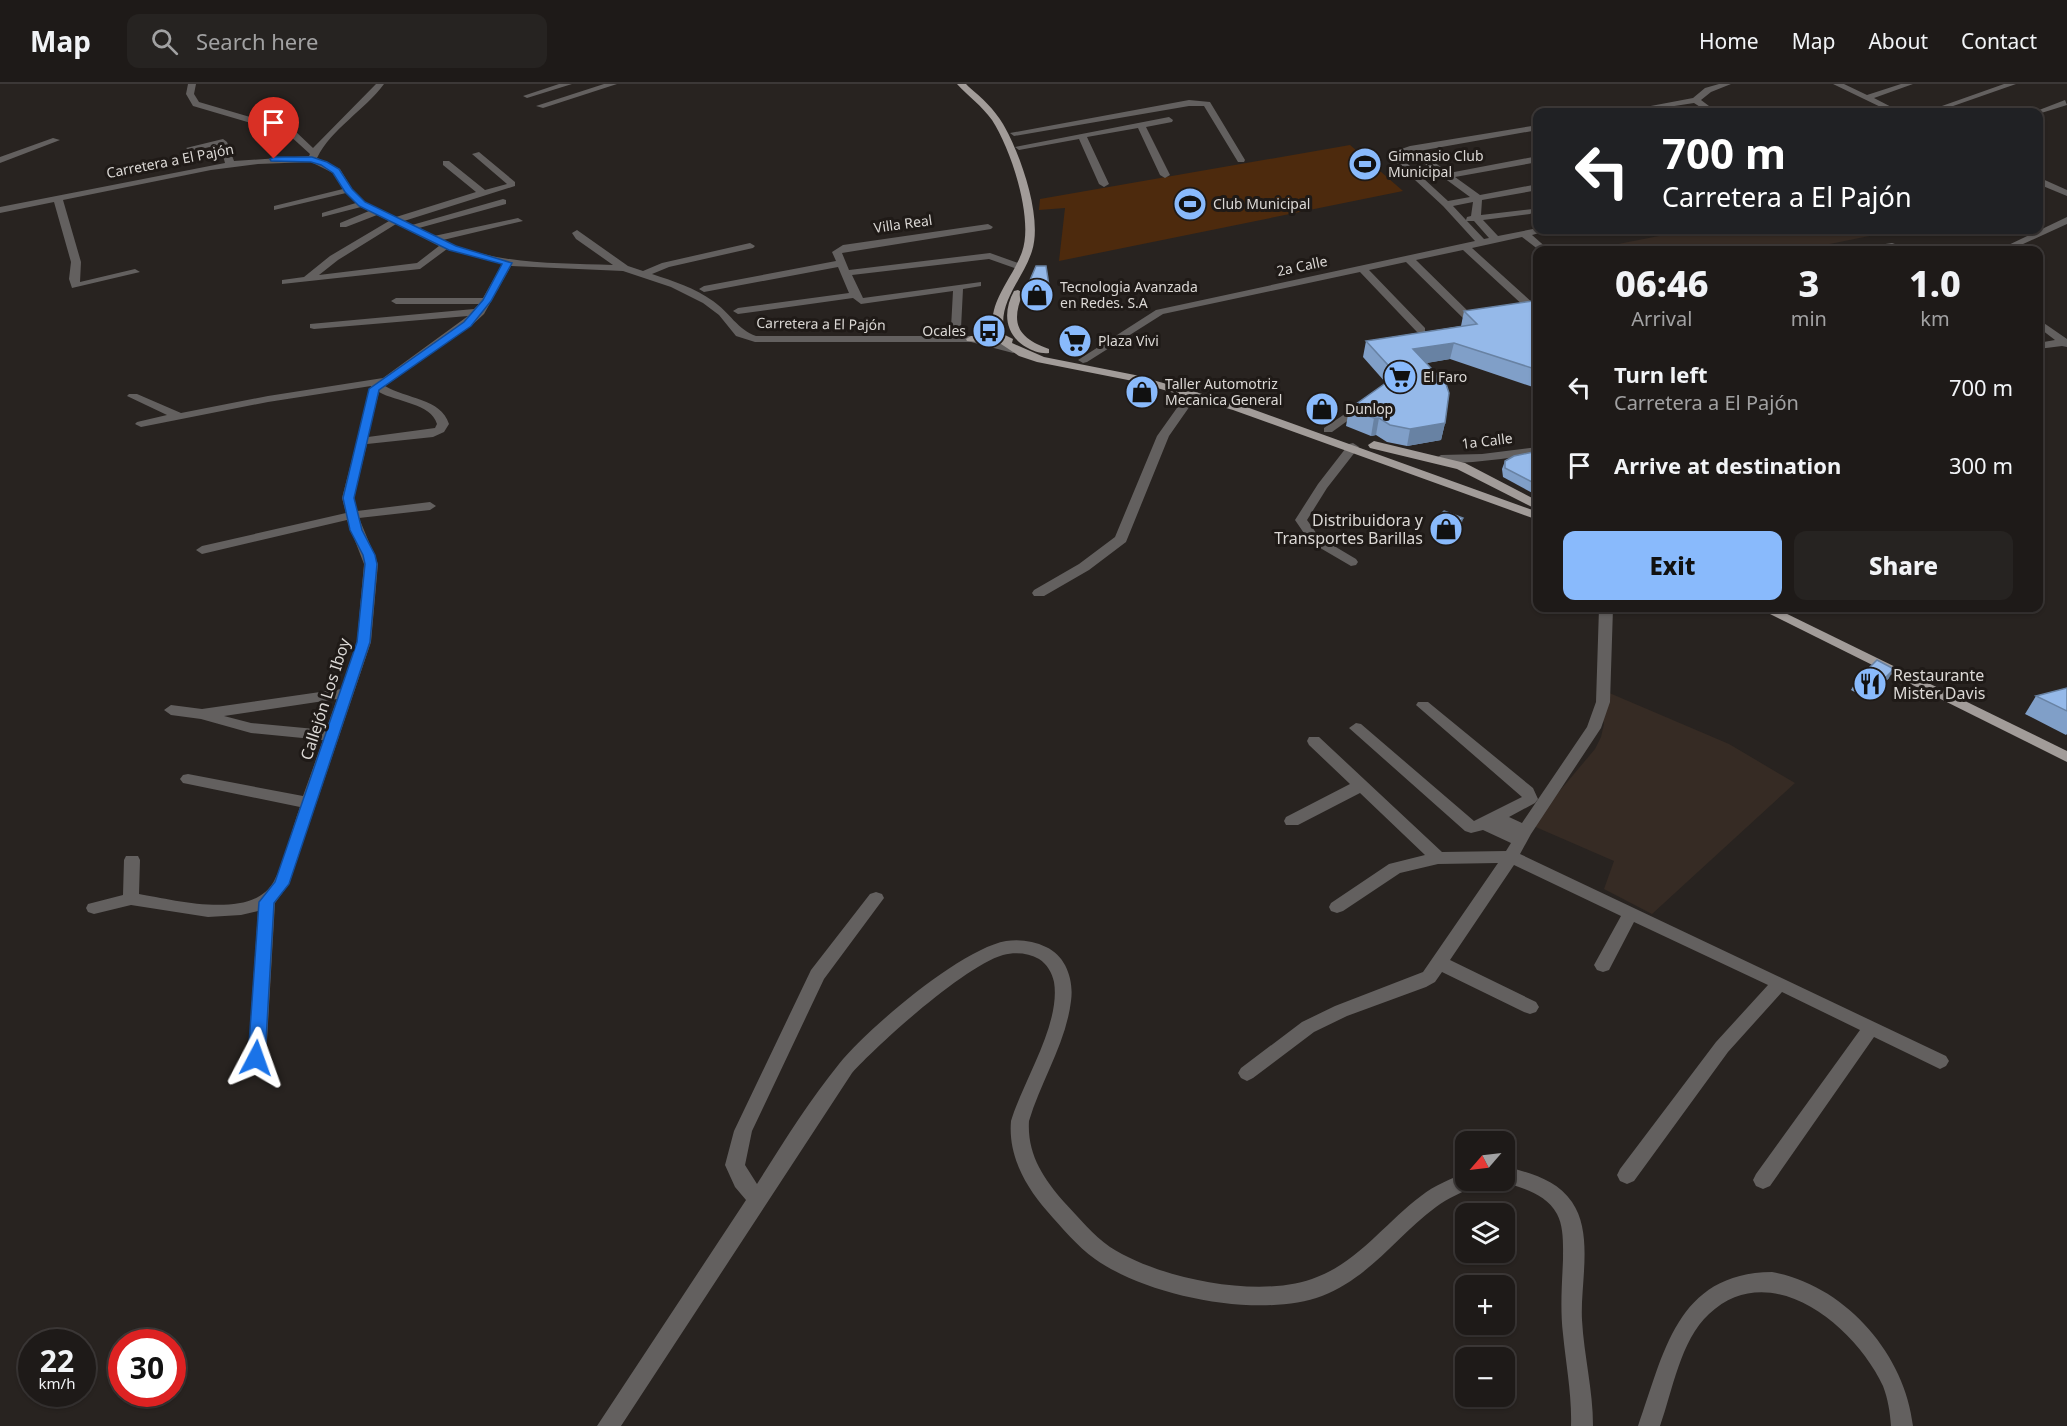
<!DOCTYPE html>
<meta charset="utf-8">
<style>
:root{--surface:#1e1a18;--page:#262321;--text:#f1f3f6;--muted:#a1a1a2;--line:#3c3837;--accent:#89bafc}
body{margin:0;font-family:"Noto Sans",sans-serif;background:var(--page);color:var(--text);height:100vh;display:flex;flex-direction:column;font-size:22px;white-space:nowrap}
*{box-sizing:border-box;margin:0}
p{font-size:20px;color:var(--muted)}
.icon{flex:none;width:33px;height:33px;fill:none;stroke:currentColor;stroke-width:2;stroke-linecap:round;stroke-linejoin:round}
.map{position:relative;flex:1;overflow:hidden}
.sheet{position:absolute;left:1533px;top:162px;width:510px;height:366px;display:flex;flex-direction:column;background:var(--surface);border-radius:12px;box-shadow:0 2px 4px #0004,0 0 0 2px var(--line)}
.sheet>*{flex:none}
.top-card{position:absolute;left:1533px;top:24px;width:510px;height:126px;border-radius:12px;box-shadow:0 2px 4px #0004,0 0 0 2px var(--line);background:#202124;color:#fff;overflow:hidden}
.needle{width:39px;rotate:242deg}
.buttons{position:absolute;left:1455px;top:1047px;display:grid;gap:12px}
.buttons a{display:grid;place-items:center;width:60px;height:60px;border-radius:12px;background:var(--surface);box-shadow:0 2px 4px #0004,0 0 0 2px var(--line);font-size:30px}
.speed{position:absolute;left:18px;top:1245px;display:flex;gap:12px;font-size:30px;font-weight:700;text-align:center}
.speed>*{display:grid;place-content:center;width:78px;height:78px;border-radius:50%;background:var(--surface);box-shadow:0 2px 4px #0004,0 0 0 2px var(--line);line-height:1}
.speed small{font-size:15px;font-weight:400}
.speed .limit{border:9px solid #d22;background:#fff;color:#111}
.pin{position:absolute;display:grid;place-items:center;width:51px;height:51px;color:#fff;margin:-62px -26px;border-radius:50% 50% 50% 0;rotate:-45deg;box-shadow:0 0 6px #0007}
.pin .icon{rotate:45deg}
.me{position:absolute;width:66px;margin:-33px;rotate:4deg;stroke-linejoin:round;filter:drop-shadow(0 0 4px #0008)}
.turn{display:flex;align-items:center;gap:21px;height:126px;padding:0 30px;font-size:27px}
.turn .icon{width:78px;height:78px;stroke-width:2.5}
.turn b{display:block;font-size:42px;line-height:51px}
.eta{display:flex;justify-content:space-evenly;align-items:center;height:102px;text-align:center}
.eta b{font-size:36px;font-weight:800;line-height:42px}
.button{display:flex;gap:12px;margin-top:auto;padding:12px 30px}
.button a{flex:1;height:69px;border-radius:12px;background:var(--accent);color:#111;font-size:24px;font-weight:800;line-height:69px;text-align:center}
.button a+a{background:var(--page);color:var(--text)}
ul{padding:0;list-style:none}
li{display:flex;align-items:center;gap:18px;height:78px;padding:0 30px}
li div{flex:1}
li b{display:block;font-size:22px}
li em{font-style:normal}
header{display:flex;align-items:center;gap:36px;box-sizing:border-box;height:84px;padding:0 30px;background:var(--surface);border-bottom:2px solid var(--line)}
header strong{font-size:28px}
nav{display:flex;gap:33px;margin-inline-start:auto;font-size:21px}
.search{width:420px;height:54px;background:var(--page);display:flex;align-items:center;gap:15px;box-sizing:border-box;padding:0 21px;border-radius:12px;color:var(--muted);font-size:22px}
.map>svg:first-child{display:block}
</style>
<header>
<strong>Map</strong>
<div class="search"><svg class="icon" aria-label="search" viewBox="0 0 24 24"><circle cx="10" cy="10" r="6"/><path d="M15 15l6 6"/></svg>Search here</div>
<nav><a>Home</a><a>Map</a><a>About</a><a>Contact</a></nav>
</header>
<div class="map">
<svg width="2067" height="1342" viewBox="0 0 2067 1342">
<rect width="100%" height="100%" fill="#282320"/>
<g fill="#362b24">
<path d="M1689 146H1899L1800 166H1588Z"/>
<path d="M1600 605 1729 660 1795 699 1652 830 1604 805 1614 777 1531 741 1595 665 1601 653 1604 640 1600 626Z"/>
</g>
<path fill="#4d2a0d" d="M1350 61 1403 107 1059 177 1065 124 1039 126 1040 115Z"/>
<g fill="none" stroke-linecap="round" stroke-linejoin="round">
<g fill="#63605f" fill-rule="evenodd">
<path d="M188 0H196L194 10 199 18 294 46 313 64 376 0H384C364 27 332 44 317 74L340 85 352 105 365 118 396 133 476 108 443 81V77H449L485 106 507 100 472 70 479 68 515 98V102L404 137 412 141 503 115 506 116V120L419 144 434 152 518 134 523 137 443 156C496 181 555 179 613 181L576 155 572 149 577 146 628 182 643 187 662 179 750 159 755 162 753 164 669 183 652 190C673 197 695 204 713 217 729 228 738 246 756 252H971L998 257 1018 266 1013 269 971 258H755L736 252 719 231 703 219 671 203 623 187 511 182 484 230 471 242 385 302C406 315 441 314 449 340L444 348 433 353 367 360 354 414 357 427 430 418 436 422 430 426 359 434 378 480 371 558 289 800 275 819 266 974 263 979 257 982 251 979 248 974 258 827 241 831 208 833 131 821 94 830 88 828 86 824 88 820 123 811 124 776 126 772H138L140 776 139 810C175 816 253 837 274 797 286 775 291 747 300 723L188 700 183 699 180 695 183 691 188 690 303 712 323 656 251 649 201 635 171 631 164 626 171 621 202 625 341 605 357 558 364 480 347 436 202 470 196 466 202 462 346 429 342 414 371 302 268 318 141 343 135 340 137 338 167 331 127 312 129 310H137L181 329 268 312 383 294 468 232 314 245 310 244V240L474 225 479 220H396L391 217 396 214H483L502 180 447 165 420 185 282 200V196L304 193 330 172 389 137 377 131 346 143H340V139L369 127 361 123 322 133V129L356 119 346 109 274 126V122L343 105 333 89 311 78 258 80 211 86 63 116 81 178 80 198 135 185 140 188 72 204 69 195 71 178 54 118 0 129V123L225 79 220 61 190 67 186 64 223 55 227 58 234 77 309 72 310 70 288 50 193 22 186 10ZM396 140 439 162 417 179 319 191 338 176ZM379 308C396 318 431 319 437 340L435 344 368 353ZM337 615 326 646 251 639 224 632Z"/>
<path d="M559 0H572L527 14 523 12Z"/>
<path d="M604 0H617L543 24 536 22Z"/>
<path d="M1719 0H1731L1711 8 1701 16 1717 28H1708L1694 19 1635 28H1619L1693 14 1705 4Z"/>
<path d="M1833 0H1844L1867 11 1901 0H1913L1874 14 1901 28H1891Z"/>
<path d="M2004 0H2016L1936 28H1925Z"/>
<path d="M1189 16 1210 18 1245 76 1244 78H1238L1204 22H1189L1014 52 1010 49Z"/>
<path d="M2065 16 2067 21 2038 30 2034 28Z"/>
<path d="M1169 33 1173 36 1172 38 1146 43 1170 91 1165 94 1160 91 1138 44 1087 53 1109 100 1104 103 1099 100 1079 55 1019 66 1015 63Z"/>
<path d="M1538 41V46L1419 67 1449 89 1538 72V78L1455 93 1480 111 1538 100V106L1482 116 1481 131 1533 125 1535 127 1530 130 1483 136 1498 152 1538 144 1544 146 1543 148 1532 151 1549 166H1539L1522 153 1472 164 1535 221V225H1527L1463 166 1416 176 1475 234V238H1467L1406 178 1369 186 1425 244V248H1417L1360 188 1163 230 1087 278 1083 279 1078 276 1156 226 1475 157 1443 122 1387 70 1410 62ZM1410 69 1470 113 1448 117 1398 71ZM1473 118 1471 132 1467 133 1466 136 1453 122ZM1467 137H1474L1489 154 1484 155Z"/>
<path d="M53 54 60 56 0 79V73Z"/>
<path d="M2038 93 2067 106V112L2038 100Z"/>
<path d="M2067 133V140L2010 166H1998Z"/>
<path d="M988 140 993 143 991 145 842 169 849 186 990 169 1024 181V185L1020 186 989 175 852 191 863 214 981 198V202L963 205 961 244 956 247 951 244 953 207 861 220 853 214 738 230 733 227 738 224 849 209 838 183 704 208 699 205 704 202 836 177 832 168 843 161Z"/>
<path d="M1892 159 1895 160V164L1860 166 1865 163Z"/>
<path d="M2038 235 2067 255V263L2062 262 2038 265V259L2055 256 2038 243Z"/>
<path d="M1193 306 1199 309 1169 352 1126 458 1089 486 1044 512H1034L1032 509 1034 506 1079 480 1115 453 1157 352 1189 307Z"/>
<path d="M1364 317 1370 320 1368 322 1332 348H1324V344Z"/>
<path d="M1353 359 1359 363 1327 404 1307 436 1319 453 1356 475 1358 478 1356 481 1351 482 1310 458 1295 436 1318 400 1349 360Z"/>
<path d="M1538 363V370C1519 372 1447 385 1435 375L1441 371 1482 370Z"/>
<path d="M1599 524H1613L1610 618 1601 644 1531 750 1520 770 1946 972 1949 977 1946 982 1940 985 1874 953 1770 1102 1763 1105 1756 1102 1753 1096 1756 1090 1860 946 1782 908 1728 968 1634 1097 1627 1100 1620 1097 1617 1091 1620 1085 1716 958 1768 901 1634 838 1609 886 1603 888 1597 886 1594 881 1621 832 1514 781 1450 876 1536 918 1539 923 1536 928 1530 930 1524 928 1442 888 1435 898 1426 903 1347 932 1314 948 1253 994 1247 997 1241 994 1238 989 1241 984 1302 938 1335 922 1423 888 1498 779 1438 780 1400 789 1343 827 1337 829 1331 827 1329 823 1331 819 1389 780 1425 771 1360 709 1298 741H1286L1284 737 1286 733 1350 700 1309 661 1307 657 1309 653H1319L1442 768 1506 767 1511 759 1483 746 1471 749 1465 747 1349 644 1356 639 1361 640 1474 737 1522 713 1416 621 1418 618H1428L1533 704 1538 715 1535 719 1509 733 1522 739 1587 643 1596 618Z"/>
<path d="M876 808 882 810 884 814 824 895 752 1047 745 1081 757 1100C783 1059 809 1017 839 980 868 944 961 865 1006 857 1020 855 1034 857 1046 863 1066 872 1074 896 1071 917 1066 959 1041 997 1029 1037 1027 1070 1043 1094 1064 1118 1079 1134 1093 1151 1110 1163 1159 1195 1263 1216 1317 1193 1359 1177 1386 1138 1421 1112 1435 1101 1450 1095 1466 1089V1096H1478L1476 1102C1462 1108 1448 1114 1436 1123 1397 1152 1369 1194 1322 1212 1260 1235 1149 1213 1095 1175 1077 1162 1062 1144 1047 1127 1025 1102 1008 1071 1011 1037 1023 997 1061 940 1054 898 1052 889 1047 880 1039 875 1029 869 1015 868 1003 871 965 882 880 958 852 989L621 1342H597L746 1116 735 1103 725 1081 734 1047 811 886 870 810Z"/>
<path d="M1504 1082C1530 1089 1556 1095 1572 1118 1594 1150 1580 1200 1582 1236 1584 1272 1593 1306 1593 1342H1571C1572 1311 1566 1281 1563 1250 1560 1225 1562 1200 1563 1176 1563 1161 1564 1143 1557 1130 1545 1108 1520 1104 1498 1096H1504Z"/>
<path d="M1772 1188C1845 1201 1905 1270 1913 1342H1891C1890 1328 1888 1315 1883 1302 1855 1242 1771 1172 1709 1230 1680 1257 1673 1306 1660 1342H1638C1664 1270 1676 1189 1772 1188Z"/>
</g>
<g fill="#a29c99" fill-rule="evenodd">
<path d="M957 0H966L969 3C982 14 994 25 1003 40 1020 69 1043 133 1032 167 1023 196 996 219 1005 251L1013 255 1012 259 1044 273 1135 291 1241 321 1538 428V436L1233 326 1133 297 1037 278 1019 272 1001 260 967 257 966 255 971 252 995 253C984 221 1012 196 1022 168 1034 135 1011 65 992 36 982 22 968 12 957 0Z"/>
<path d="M1018 206 1023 209C1010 240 1018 254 1049 265V269C1041 270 1033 267 1026 263 1004 250 1003 227 1014 207Z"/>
<path d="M1374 357 1465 379 1538 417V426L1457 385 1370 364 1368 361Z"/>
<path d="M1758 524H1775L2067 667V678Z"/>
</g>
</g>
<g fill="#809fc8">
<path d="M1025 208H1050V214L1025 215Z"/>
<path d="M1538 221V306L1536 304 1450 275 1426 279 1445 339 1441 356 1407 362 1387 358 1376 351 1371 352 1346 342 1349 325 1386 299 1363 273 1366 257 1461 242 1464 227Z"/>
<path d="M1151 304 1143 317 1132 314V306Z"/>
<path d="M1538 367V412L1503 393 1502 385 1505 377Z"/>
<path d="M1432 439 1461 443 1449 456 1430 448Z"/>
<path d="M1889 594 1868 615 1851 606 1856 597Z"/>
<path d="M2067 604V650L2066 651 2025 630 2036 612Z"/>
</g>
<g fill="#6882a3">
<path d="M1454 259 1450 275 1410 282 1413 265Z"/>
<path d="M1151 296V304L1143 317V308Z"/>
<path d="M1374 334H1379L1376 351 1371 352Z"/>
<path d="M1445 339 1441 356 1407 362 1410 345Z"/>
<path d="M1463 434 1461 443 1449 456 1452 447Z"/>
<path d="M1894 585 1889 594 1868 615 1873 606Z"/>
</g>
<g fill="#95b9e9" stroke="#6882a3" stroke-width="1.5">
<path d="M1036 182H1046L1050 208H1025Z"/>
<path d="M1533 217 1538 221V237H1533L1538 241V286L1454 259 1413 265 1446 300 1449 309 1445 339 1410 345 1390 341 1379 334H1374L1349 325 1397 291 1366 257 1477 240 1464 227Z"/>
<path d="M1140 293 1151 296 1143 308 1132 306Z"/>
<path d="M1538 367V401L1505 384V377L1514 372Z"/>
<path d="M1444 427 1463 434 1452 447 1432 439Z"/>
<path d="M1877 576 1894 585 1873 606 1856 597Z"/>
<path d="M2067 604V627L2036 612Z"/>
</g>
<path fill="#1a73e8" stroke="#114b97" stroke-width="1.5" d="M274 73H312L327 78 339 85 352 105 365 118 456 162 512 179 491 217 471 242 379 306 354 414 362 446 375 471 377 480 370 558 289 800 274 819 265 974 262 979 256 981 251 979 248 974 259 818 275 798 357 558 365 480 363 471 350 446 343 414 369 305 464 238 483 216 502 180 449 166 359 122 345 108 333 89 321 81 311 78 271 77 270 75Z"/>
<defs>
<g id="stadium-disc" transform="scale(1.725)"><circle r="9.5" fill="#89bafc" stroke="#1f1a17"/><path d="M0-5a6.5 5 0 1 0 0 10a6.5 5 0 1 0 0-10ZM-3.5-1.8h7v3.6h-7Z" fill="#111"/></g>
<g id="shop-disc" transform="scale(1.725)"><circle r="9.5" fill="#89bafc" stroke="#1f1a17"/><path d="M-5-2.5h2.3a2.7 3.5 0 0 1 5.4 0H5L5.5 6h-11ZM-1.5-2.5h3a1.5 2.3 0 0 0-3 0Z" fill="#111"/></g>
<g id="bus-disc" transform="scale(1.725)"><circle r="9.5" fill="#89bafc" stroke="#1f1a17"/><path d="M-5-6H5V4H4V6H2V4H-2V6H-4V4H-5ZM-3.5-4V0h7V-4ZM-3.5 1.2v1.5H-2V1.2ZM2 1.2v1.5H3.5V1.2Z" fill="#111"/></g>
<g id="supermarket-disc" transform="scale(1.725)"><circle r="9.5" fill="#89bafc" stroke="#1f1a17"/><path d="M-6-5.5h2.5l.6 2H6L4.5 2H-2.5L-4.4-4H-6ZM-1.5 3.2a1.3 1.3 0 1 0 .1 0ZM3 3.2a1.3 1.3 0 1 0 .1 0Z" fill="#111"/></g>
<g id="restaurant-disc" transform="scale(1.725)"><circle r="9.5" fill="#89bafc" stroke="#1f1a17"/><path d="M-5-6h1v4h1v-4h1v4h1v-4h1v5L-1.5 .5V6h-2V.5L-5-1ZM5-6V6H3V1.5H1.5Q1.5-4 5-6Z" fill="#111"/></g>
</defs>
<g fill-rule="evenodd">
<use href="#stadium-disc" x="1365" y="80"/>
<use href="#stadium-disc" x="1190" y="120"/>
<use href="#shop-disc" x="1037" y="211"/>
<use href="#bus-disc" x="989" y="247"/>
<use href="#supermarket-disc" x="1075" y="257"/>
<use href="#supermarket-disc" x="1400" y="293"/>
<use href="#shop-disc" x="1142" y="308"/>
<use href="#shop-disc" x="1322" y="325"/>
<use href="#shop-disc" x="1446" y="445"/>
<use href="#restaurant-disc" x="1870" y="600"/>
</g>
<g text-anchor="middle" stroke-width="6" stroke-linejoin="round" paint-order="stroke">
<g font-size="14" fill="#dbd8d5" stroke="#1f1a17" text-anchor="start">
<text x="1388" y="77">Gimnasio Club<tspan x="1388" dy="16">Municipal</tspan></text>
<text x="1213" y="125">Club Municipal</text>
<text x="1060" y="208">Tecnologia Avanzada<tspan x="1060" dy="16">en Redes. S.A</tspan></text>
<text x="966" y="252" text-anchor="end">Ocales</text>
<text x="1098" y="262">Plaza Vivi</text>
<text x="1423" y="298">El Faro</text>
<text x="1165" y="305">Taller Automotriz<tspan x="1165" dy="16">Mecanica General</tspan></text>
<text x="1345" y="330">Dunlop</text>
</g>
<g font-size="14" fill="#dbd8d5" stroke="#1f1a17">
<text transform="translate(170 77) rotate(-11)" y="5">Carretera a El Pajón</text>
<text transform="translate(903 140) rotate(-8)" y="5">Villa Real</text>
<text transform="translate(1302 182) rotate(-12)" y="5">2a Calle</text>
<text transform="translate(821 240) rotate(1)" y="5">Carretera a El Pajón</text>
<text transform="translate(1487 357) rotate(-7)" y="5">1a Calle</text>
</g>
<g font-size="16" fill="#dbd8d5" stroke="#1f1a17" text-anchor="end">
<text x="1423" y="442">Distribuidora y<tspan x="1423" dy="18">Transportes Barillas</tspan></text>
<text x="1893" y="597" text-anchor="start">Restaurante<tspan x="1893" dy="18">Mister Davis</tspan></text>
</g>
<g font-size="16" fill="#dbd8d5" stroke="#1f1a17">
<text transform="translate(325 615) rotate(-72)" y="6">Callejón Los Iboy</text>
</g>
</g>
</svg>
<div class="buttons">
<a><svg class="needle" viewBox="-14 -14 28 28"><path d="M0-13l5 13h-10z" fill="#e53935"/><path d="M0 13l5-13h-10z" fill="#a1a1a2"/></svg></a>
<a><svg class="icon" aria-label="layers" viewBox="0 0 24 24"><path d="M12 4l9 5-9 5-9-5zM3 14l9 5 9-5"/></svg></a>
<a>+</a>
<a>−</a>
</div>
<div class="speed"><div>22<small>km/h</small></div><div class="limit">30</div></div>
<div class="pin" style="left:274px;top:75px;background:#d93025"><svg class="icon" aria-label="arrive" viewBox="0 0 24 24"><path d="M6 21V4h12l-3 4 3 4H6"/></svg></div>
<svg class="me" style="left:256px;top:974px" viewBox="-20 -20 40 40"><path d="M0-17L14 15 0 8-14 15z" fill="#1a73e8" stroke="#fff" stroke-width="4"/></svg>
<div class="top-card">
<div class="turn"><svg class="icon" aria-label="left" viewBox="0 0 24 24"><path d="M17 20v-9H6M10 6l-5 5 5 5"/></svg><div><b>700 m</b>Carretera a El Pajón</div></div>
</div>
<section class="sheet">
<div class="eta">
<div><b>06:46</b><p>Arrival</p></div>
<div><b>3</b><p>min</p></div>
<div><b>1.0</b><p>km</p></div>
</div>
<ul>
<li><svg class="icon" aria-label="left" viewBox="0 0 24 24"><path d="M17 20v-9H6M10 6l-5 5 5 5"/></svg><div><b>Turn left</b><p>Carretera a El Pajón</p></div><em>700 m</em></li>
<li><svg class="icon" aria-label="arrive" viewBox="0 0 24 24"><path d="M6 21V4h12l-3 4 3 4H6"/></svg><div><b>Arrive at destination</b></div><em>300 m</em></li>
</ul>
<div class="button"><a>Exit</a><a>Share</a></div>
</section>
</div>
